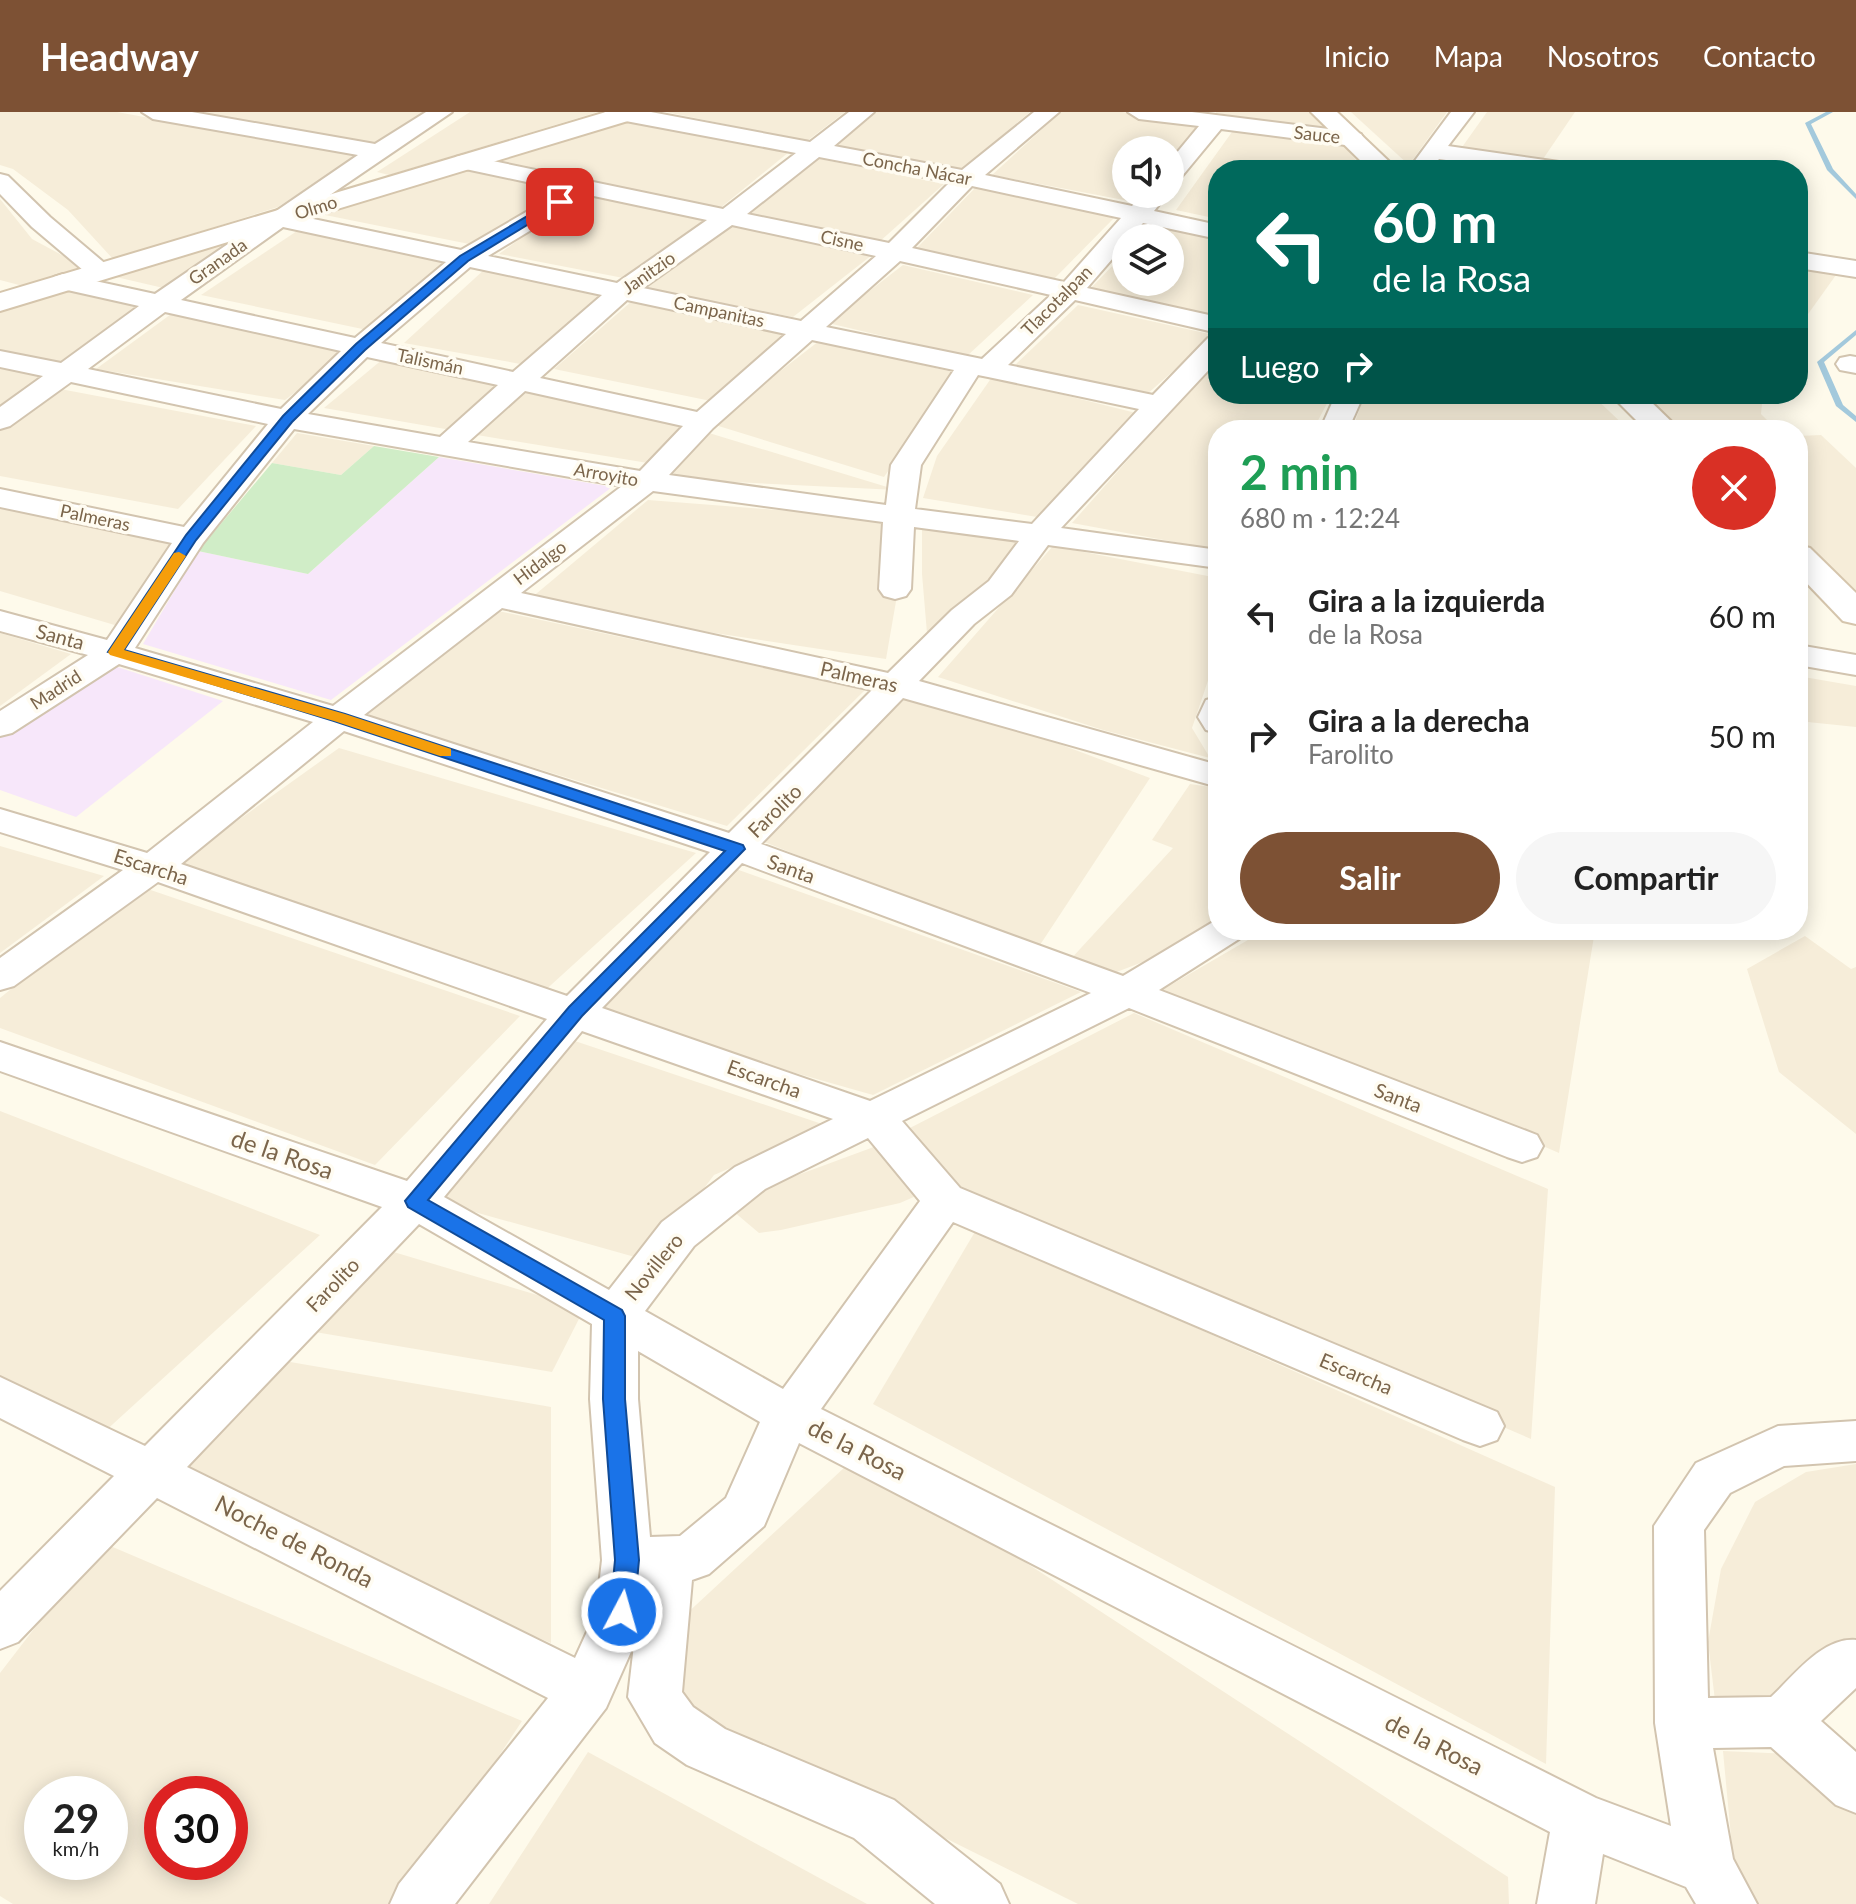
<!DOCTYPE html>
<html lang="es">
<meta charset="utf-8">
<style>
:root{--surface:#fff;--page:#f6f6f6;--text:#222;--muted:#767676;--accent:#7d5134}
body{margin:0;font-family:Lato,sans-serif;background:var(--page);color:var(--text);height:100vh;display:flex;flex-direction:column;font-size:30px;white-space:nowrap}
*{box-sizing:border-box;margin:0}
p{font-size:26px;color:var(--muted)}
.icon{flex:none;width:44px;height:44px;fill:none;stroke:currentColor;stroke-width:2;stroke-linecap:round;stroke-linejoin:round}
.map{position:relative;flex:1;overflow:hidden}
.sheet{position:absolute;left:1208px;top:308px;width:600px;height:520px;display:flex;flex-direction:column;background:var(--surface);border-radius:32px;box-shadow:0 4px 20px #0003}
.sheet>*{flex:none}
.guide{position:absolute;left:1208px;top:48px;width:600px;height:244px;border-radius:32px;box-shadow:0 4px 20px #0003;background:#00695c;color:#fff;overflow:hidden}
.buttons{position:absolute;left:1112px;top:24px;display:grid;gap:16px}
.buttons a{display:grid;place-items:center;width:72px;height:72px;border-radius:50%;background:var(--surface);box-shadow:0 4px 20px #0003;font-size:40px}
.speed{position:absolute;left:24px;top:1664px;display:flex;gap:16px;font-size:40px;font-weight:700;text-align:center}
.speed>*{display:grid;place-content:center;width:104px;height:104px;border-radius:50%;background:var(--surface);box-shadow:0 4px 20px #0003;line-height:1}
.speed small{font-size:20px;font-weight:400}
.speed .limit{border:12px solid #d22;background:#fff;color:#111}
.pin{position:absolute;display:grid;place-items:center;width:68px;height:68px;color:#fff;margin:-34px;border-radius:16px;box-shadow:0 4px 12px #0006}
.me{position:absolute;width:88px;margin:-44px;rotate:6deg;stroke-linejoin:round;filter:drop-shadow(0 0 6px #0008)}
.turn{display:flex;align-items:center;gap:28px;height:168px;padding:0 32px;font-size:36px}
.turn .icon{width:104px;height:104px;stroke-width:2.5}
.turn b{display:block;font-size:56px;line-height:68px}
.then{display:flex;align-items:center;height:76px;padding:0 32px;background:#0003;gap:16px;font-size:30px}
.round{display:grid;place-items:center;flex:none;width:84px;height:84px;border-radius:42px;background:var(--page)}
.summary{display:flex;align-items:center;justify-content:space-between;height:136px;padding:0 32px}
h1{font-size:48px;font-weight:700;line-height:60px;color:#1e9e55}
.cta{display:flex;gap:16px;margin-top:auto;padding:16px 32px}
.cta a{flex:1;height:92px;border-radius:48px;background:var(--accent);color:#fff;font-size:32px;font-weight:700;line-height:92px;text-align:center}
.cta a+a{background:var(--page);color:var(--text)}
ul{padding:0;list-style:none}
li{display:flex;align-items:center;gap:24px;height:120px;padding:0 32px}
li div{flex:1}
li b{display:block;font-size:30px}
li em{font-style:normal}
header{display:flex;align-items:center;gap:48px;box-sizing:border-box;height:112px;padding:0 40px;background:var(--accent);color:#fff}
header strong{font-size:38px}
nav{display:flex;gap:44px;margin-inline-start:auto;font-size:28px}
.map>svg:first-child{display:block}
</style>
<header>
<strong>Headway</strong>
<nav><a>Inicio</a><a>Mapa</a><a>Nosotros</a><a>Contacto</a></nav>
</header>
<div class="map">
<svg width="1856" height="1792" viewBox="0 0 1856 1792">
<rect width="100%" height="100%" fill="#fefaeb"/>
<g fill="#f6edd9" fill-rule="evenodd">
<path d="M0 0H117L357 44 278 95 113 147 68 98 13 57 0 53Z"/>
<path d="M199 0H428L376 32Z"/>
<path d="M470 0H598L389 63 377 60Z"/>
<path d="M666 0H845L807 29Z"/>
<path d="M871 0H1030L961 58 828 34Z"/>
<path d="M1061 0H1122L1202 12 1170 46V38H1126V82H1136L1129 89 992 63Z"/>
<path d="M1311 0 1330 18 1216 1V0Z"/>
<path d="M1351 0H1447L1409 53Z"/>
<path d="M1487 0H1575L1541 50 1460 38Z"/>
<path d="M629 7 789 40 719 97 493 49Z"/>
<path d="M1237 13 1341 30 1364 58H1218V107L1176 98Z"/>
<path d="M815 46 944 72 878 131 746 101Z"/>
<path d="M465 57 566 80 479 134 320 102Z"/>
<path d="M975 76 1116 104 1051 170 913 140Z"/>
<path d="M580 83 711 108 639 169 499 142Z"/>
<path d="M0 87 32 127 86 156 23 174 0 168Z"/>
<path d="M1155 110 1218 126V210L1088 179 1126 140V170H1170V126H1139Z"/>
<path d="M726 112 872 143 793 205 646 176Z"/>
<path d="M300 117 453 149 372 219 201 183Z"/>
<path d="M241 124 172 178 116 165Z"/>
<path d="M903 153 1033 183 967 244 828 211Z"/>
<path d="M486 156 609 183 526 253 404 231Z"/>
<path d="M1798 157 1836 163 1798 216Z"/>
<path d="M80 174 155 191 70 252 0 239V199Z"/>
<path d="M632 189 792 221 716 290 554 257Z"/>
<path d="M1078 193 1214 223 1146 283 1014 254Z"/>
<path d="M178 197 358 232 285 288 96 257Z"/>
<path d="M819 229 957 261 884 365 712 312Z"/>
<path d="M389 242 509 269 451 318 324 296Z"/>
<path d="M1218 246V282H1332L1313 318H1218V438L1072 411Z"/>
<path d="M0 256 46 265 0 298Z"/>
<path d="M992 265 1140 302 1037 405 923 386 937 344Z"/>
<path d="M535 273 705 308 654 352 477 323Z"/>
<path d="M55 276 256 314 178 397 0 364V319Z"/>
<path d="M1365 282H1591L1629 318H1352Z"/>
<path d="M1643 282H1763L1761 302 1777 318H1682Z"/>
<path d="M297 321 374 334 341 363 272 351Z"/>
<path d="M709 321 897 378 651 366Z"/>
<path d="M1821 323 1856 356V478L1798 425V324Z"/>
<path d="M648 388 896 407 899 472 886 547 524 492Z"/>
<path d="M0 390 172 429 118 514 0 479Z"/>
<path d="M922 409 1038 427 928 533 922 462Z"/>
<path d="M1053 434 1218 466V539L1192 616 1210 646 1103 618 938 565Z"/>
<path d="M498 499 866 577 727 714 360 603Z"/>
<path d="M0 521 71 542 0 594Z"/>
<path d="M1798 564 1856 574V615L1798 609Z"/>
<path d="M915 578 1150 666 1036 839 757 727Z"/>
<path d="M339 636 696 741 540 883 177 752Z"/>
<path d="M1190 672 1218 676V814L1174 838 1114 861 1069 849 1173 736 1152 728Z"/>
<path d="M0 734 104 764 0 841Z"/>
<path d="M736 757 1081 880 873 983 584 901Z"/>
<path d="M139 774 520 904 375 1053 0 916V886Z"/>
<path d="M1265 818H1595L1559 1041 1343 947 1157 881Z"/>
<path d="M1805 824 1851 857 1856 855V1022L1779 960 1747 857Z"/>
<path d="M1134 901 1548 1077 1531 1327 941 1073 900 1091 781 1118 759 1121 733 1099 749 1081 871 1036Z"/>
<path d="M563 925 828 1014 714 1063 649 1149 418 1084Z"/>
<path d="M0 999 320 1123 79 1343 0 1297Z"/>
<path d="M976 1118 1555 1375 1546 1652 873 1292Z"/>
<path d="M387 1138 584 1197 552 1260 315 1220Z"/>
<path d="M273 1247 551 1295V1531L163 1376Z"/>
<path d="M859 1342 1508 1765 1509 1792H1078L641 1575 683 1505Z"/>
<path d="M1856 1352V1529L1777 1594 1716 1597 1708 1530 1721 1457 1755 1390 1806 1360Z"/>
<path d="M101 1430 522 1609 401 1792H13L0 1784V1561ZM42 1682H110V1750H42ZM162 1682H230V1750H162Z"/>
<path d="M1723 1639 1810 1643 1856 1688V1792H1757L1733 1746Z"/>
<path d="M588 1640 867 1792H489Z"/>
</g>
<g fill="#f7e7fa">
<path d="M439 345 612 375 331 588 143 532 198 439 308 462Z"/>
<path d="M108 552 223 589 76 705 0 678V626Z"/>
</g>
<path fill="#d0edc7" d="M374 334 439 345 308 462 198 439 272 351 341 363Z"/>
<g fill="none" stroke-linecap="round" stroke-linejoin="round">
<g fill="#a3c9dc" fill-rule="evenodd">
<path d="M1826 0H1833L1811 12 1833 57 1856 82V87L1827 58 1805 11Z"/>
<path d="M1856 218V223L1824 250 1843 293 1856 304V310L1836 294 1817 250Z"/>
</g>
<g stroke="#d2c4af" stroke-width="4">
<g id="street">
<path d="M142 0H192L375 32 426 0H452L299 104 461 138 564 78 456 55 452 50 456 45 464 43 723 97 796 41 615 7 604 0H651L810 30 849 0H874L834 34 962 58 1034 0H1059L985 63 1132 94 1143 82H1163L1165 85 1154 99 1218 113V127L1143 111 1130 126H1126V131L1087 176 1218 205V221L1075 188 1008 253 1153 283 1208 226 1218 224V248L1061 416 1218 438V456L1048 433 1011 483 974 512 919 569 1218 653V675L903 586 761 732 1123 864 1218 807V818H1244L1239 827 1159 878 1537 1023 1543 1034 1537 1045 1522 1050 1507 1045 1129 896 902 1009 960 1076 1497 1300 1504 1314 1497 1328 1480 1334 1463 1328 953 1110 821 1297 1596 1686 1671 1714 1655 1611 1654 1414 1696 1351 1778 1314 1856 1309V1349L1784 1354 1730 1381 1704 1418 1708 1586 1771 1585C1794 1564 1822 1525 1856 1528V1576L1821 1609 1856 1640V1701L1836 1693 1771 1635 1713 1636 1733 1747 1757 1792H1696L1686 1775 1603 1742 1595 1792H1537L1550 1720 799 1331 764 1414 709 1462 692 1468 682 1580 693 1595 725 1617 894 1688 1000 1772 1009 1792H935L854 1726 687 1653 655 1631 628 1585 634 1533 606 1596 455 1792H390L399 1772 548 1586 157 1386 18 1530 0 1537V1479L114 1364 0 1306V1265L145 1334 382 1095 0 959V930L407 1069 547 907 158 770 14 874 0 878V846L123 758 0 720V697L147 741 313 610 119 552 12 621 0 624V599L88 543 0 519V499L107 528 172 431 0 395V377L184 415 268 312 71 270 10 314 0 317V295L43 264 0 255V239L61 251 139 194 54 175 50 170 54 165 63 162 155 182 358 43 153 7ZM819 45 950 70 889 131 747 102ZM972 74 1121 106 1064 170 912 136ZM589 83 707 108 617 171 488 144ZM732 113 876 144 801 209 643 176ZM283 115 446 150 355 226 181 188ZM900 149 1051 183 982 247 826 215ZM470 155 602 183 513 260 381 231ZM627 188 786 222 697 300 540 266ZM165 200 341 239 281 297 88 257ZM812 228 954 258 891 353 886 393 669 363 713 316ZM367 245 498 273 440 325 308 302ZM978 263 988 265 1139 297 1032 412 915 397 921 353ZM525 279 683 314 640 359 468 330ZM294 317 622 374 333 594 135 536 203 431ZM653 379 883 410 879 477 884 484 895 487 906 484 911 477 914 415 1019 429 989 469 952 498 888 561 521 481ZM502 496 872 578 729 721 364 603ZM344 619 710 740 567 884 181 752ZM742 751 1091 881 870 989 602 896ZM582 919 833 1007 735 1055 662 1110 609 1178 444 1085ZM868 1026 920 1089 783 1277 645 1199 694 1134 765 1077ZM419 1112 592 1212 590 1287 602 1448 596 1500 575 1546 187 1355ZM638 1239 760 1310 726 1386 680 1424 650 1425 638 1287Z"/>
<path d="M1128 0H1192L1353 20 1361 22 1364 27 1361 32 1353 34 1221 17 1178 69 1170 71V49L1199 14 1139 7Z"/>
<path d="M1451 0H1474L1448 34 1566 51 1574 53 1578 58H1517L1439 47 1430 58H1408Z"/>
<path d="M0 62 8 64 50 105 108 154 112 159 108 164H90L32 115 0 82Z"/>
<path d="M1798 140 1856 149V165L1798 156Z"/>
<path d="M1850 244 1856 245V261L1840 258 1836 252 1840 246Z"/>
<path d="M1336 282H1364L1348 318H1320Z"/>
<path d="M1798 533 1856 543V563L1798 553Z"/>
<path d="M1218 585V621L1206 618 1198 605 1206 588Z"/>
</g>
</g>
<g stroke="#d5c5ac" stroke-width="4">
<g id="secondary">
<path d="M606 0H644L641 5 0 199V181Z"/>
<path d="M1311 0H1337L1398 58H1370Z"/>
<path d="M1610 282H1643L1680 318H1646Z"/>
<path d="M1798 433 1810 436 1856 481V512L1843 509 1798 462Z"/>
</g>
</g>
<use href="#street" fill="#fff" fill-rule="evenodd"/>
<use href="#secondary" fill="#fff" fill-rule="evenodd"/>
</g>
<path fill="#1a73e8" stroke="#114b97" stroke-width="2" d="M556 87 565 90 468 149 365 238 292 310 196 428 124 538 345 602 743 733 745 737 582 904 428 1088 622 1198 625 1204V1287L639 1448 634 1500 630 1508 622 1511 613 1508 610 1500 615 1448 603 1287 604 1208 408 1095 405 1089 569 895 725 739 334 609 108 540 186 423 283 304 356 232 460 144Z"/>
<path fill="#f59e0b" d="M179 440 186 444 124 538 345 602 451 637V644H440L334 609 110 543 108 540 174 441Z"/>
<g text-anchor="middle" stroke-width="7" stroke-linejoin="round" paint-order="stroke">
<g font-size="18" fill="#7b654b" stroke="#fffcf2">
<text transform="translate(1317 23) rotate(6)" y="6">Sauce</text>
<text transform="translate(917 57) rotate(11)" y="6">Concha Nácar</text>
<text transform="translate(316 96) rotate(-17)" y="6">Olmo</text>
<text transform="translate(842 129) rotate(12)" y="6">Cisne</text>
<text transform="translate(218 150) rotate(-35)" y="6">Granada</text>
<text transform="translate(649 161) rotate(-35)" y="6">Janitzio</text>
<text transform="translate(1057 189) rotate(-45)" y="6">Tlacotalpan</text>
<text transform="translate(719 200) rotate(12)" y="6">Campanitas</text>
<text transform="translate(430 250) rotate(12)" y="6">Talismán</text>
<text transform="translate(606 363) rotate(10)" y="6">Arroyito</text>
<text transform="translate(95 406) rotate(12)" y="6">Palmeras</text>
<text transform="translate(540 451) rotate(-37)" y="6">Hidalgo</text>
<text transform="translate(56 578) rotate(-33)" y="6">Madrid</text>
</g>
<g font-size="20" fill="#7b654b" stroke="#fffcf2">
<text transform="translate(60 525) rotate(15)" y="7">Santa</text>
<text transform="translate(859 565) rotate(13)" y="7">Palmeras</text>
<text transform="translate(775 699) rotate(-45)" y="7">Farolito</text>
<text transform="translate(151 755) rotate(18)" y="7">Escarcha</text>
<text transform="translate(791 757) rotate(20)" y="7">Santa</text>
<text transform="translate(764 967) rotate(20)" y="7">Escarcha</text>
<text transform="translate(1398 986) rotate(21)" y="7">Santa</text>
<text transform="translate(654 1155) rotate(-51)" y="7">Novillero</text>
<text transform="translate(333 1173) rotate(-46)" y="7">Farolito</text>
<text transform="translate(1356 1262) rotate(23)" y="7">Escarcha</text>
</g>
<g font-size="24" fill="#7b654b" stroke="#fffcf2">
<text transform="translate(282 1043) rotate(19)" y="8">de la Rosa</text>
<text transform="translate(857 1338) rotate(27)" y="8">de la Rosa</text>
<text transform="translate(294 1430) rotate(27)" y="8">Noche de Ronda</text>
<text transform="translate(1434 1633) rotate(27)" y="8">de la Rosa</text>
</g>
</g>
</svg>
<div class="buttons">
<a><svg class="icon" aria-label="sound" viewBox="0 0 24 24"><path d="M4 9h4l5-4v14l-5-4H4zM17 9q2 3 0 6"/></svg></a>
<a><svg class="icon" aria-label="layers" viewBox="0 0 24 24"><path d="M12 4l9 5-9 5-9-5zM3 14l9 5 9-5"/></svg></a>
</div>
<div class="speed"><div>29<small>km/h</small></div><div class="limit">30</div></div>
<div class="pin" style="left:560px;top:90px;background:#d93025"><svg class="icon" aria-label="arrive" viewBox="0 0 24 24"><path d="M6 21V4h12l-3 4 3 4H6"/></svg></div>
<svg class="me" style="left:622px;top:1500px" viewBox="-20 -20 40 40"><circle r="17" fill="#1a73e8" stroke="#fff" stroke-width="3"/><path d="M0-11L8 9 0 5-8 9z" fill="#fff"/></svg>
<div class="guide">
<div class="turn"><svg class="icon" aria-label="left" viewBox="0 0 24 24"><path d="M17 20v-9H6M10 6l-5 5 5 5"/></svg><div><b>60 m</b>de la Rosa</div></div>
<div class="then">Luego<svg class="icon" aria-label="right" viewBox="0 0 24 24"><path d="M7 20v-9h11M14 6l5 5-5 5"/></svg></div>
</div>
<section class="sheet">
<div class="summary"><div><h1>2 min</h1><p>680 m · 12:24</p></div><a class="round" style="background:#d93025;color:#fff"><svg class="icon" aria-label="close" viewBox="0 0 24 24"><path d="M6 6l12 12M18 6L6 18"/></svg></a></div>
<ul>
<li><svg class="icon" aria-label="left" viewBox="0 0 24 24"><path d="M17 20v-9H6M10 6l-5 5 5 5"/></svg><div><b>Gira a la izquierda</b><p>de la Rosa</p></div><em>60 m</em></li>
<li><svg class="icon" aria-label="right" viewBox="0 0 24 24"><path d="M7 20v-9h11M14 6l5 5-5 5"/></svg><div><b>Gira a la derecha</b><p>Farolito</p></div><em>50 m</em></li>
</ul>
<div class="cta"><a>Salir</a><a>Compartir</a></div>
</section>
</div>
